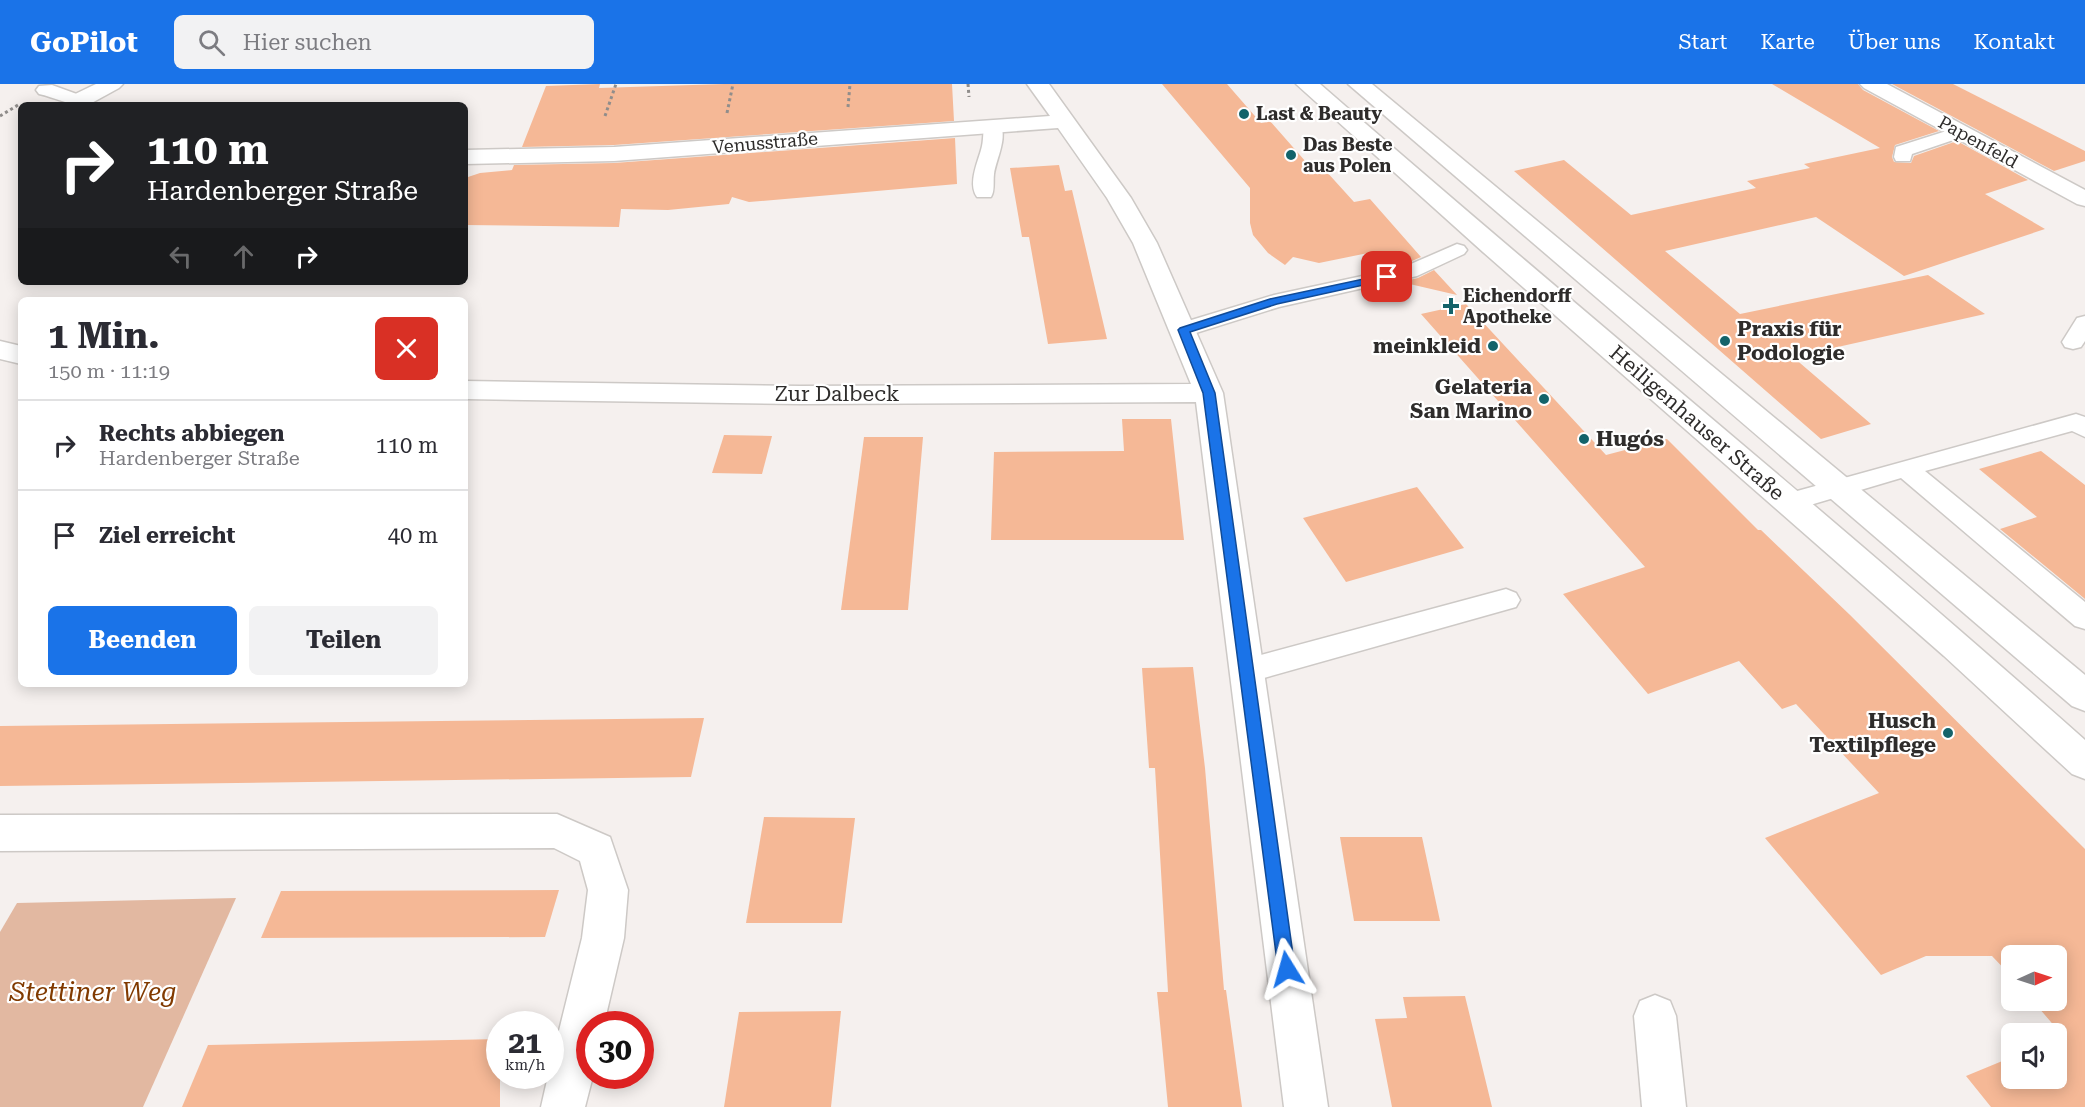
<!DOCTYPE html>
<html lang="de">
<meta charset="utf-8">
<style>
:root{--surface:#fff;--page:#f2f2f3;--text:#2b2b33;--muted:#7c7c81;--line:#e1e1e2;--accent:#1a73e8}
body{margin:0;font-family:"Roboto Serif",serif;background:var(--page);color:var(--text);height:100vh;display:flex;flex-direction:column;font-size:22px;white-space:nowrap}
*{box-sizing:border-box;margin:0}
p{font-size:20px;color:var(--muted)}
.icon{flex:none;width:33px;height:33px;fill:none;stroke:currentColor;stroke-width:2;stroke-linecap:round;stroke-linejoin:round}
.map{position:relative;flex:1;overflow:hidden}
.panel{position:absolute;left:18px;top:213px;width:450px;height:390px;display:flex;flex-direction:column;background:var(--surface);border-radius:9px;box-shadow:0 3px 15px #0003}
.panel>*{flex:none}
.banner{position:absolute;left:18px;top:18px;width:450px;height:183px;border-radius:9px;box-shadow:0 3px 15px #0003;background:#202124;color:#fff;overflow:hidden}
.needle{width:39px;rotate:87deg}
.controls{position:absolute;left:2001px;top:861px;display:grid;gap:12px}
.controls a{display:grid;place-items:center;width:66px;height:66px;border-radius:9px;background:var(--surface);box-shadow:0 3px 15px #0003;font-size:30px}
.speed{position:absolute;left:486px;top:927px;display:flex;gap:12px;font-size:30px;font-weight:700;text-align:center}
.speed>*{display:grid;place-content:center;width:78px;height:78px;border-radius:50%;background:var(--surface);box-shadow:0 3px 15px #0003;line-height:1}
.speed small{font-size:15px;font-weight:400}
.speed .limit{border:9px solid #d22;background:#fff;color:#111}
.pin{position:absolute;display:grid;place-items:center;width:51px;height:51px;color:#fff;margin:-26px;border-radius:12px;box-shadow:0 3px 9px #0006}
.me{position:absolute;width:66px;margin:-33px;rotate:352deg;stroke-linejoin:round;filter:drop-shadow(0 0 4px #0008)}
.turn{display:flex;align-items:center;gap:21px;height:126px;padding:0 30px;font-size:27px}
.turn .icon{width:78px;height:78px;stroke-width:2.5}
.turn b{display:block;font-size:42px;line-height:51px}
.lanes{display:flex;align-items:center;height:57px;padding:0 30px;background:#0003;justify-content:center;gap:30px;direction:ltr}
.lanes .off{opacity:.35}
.round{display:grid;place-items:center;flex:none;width:63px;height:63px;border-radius:9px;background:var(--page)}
.summary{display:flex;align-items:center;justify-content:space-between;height:102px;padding:0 30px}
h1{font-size:36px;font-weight:700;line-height:45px}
.action{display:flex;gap:12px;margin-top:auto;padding:12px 30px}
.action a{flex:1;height:69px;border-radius:9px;background:var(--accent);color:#fff;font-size:24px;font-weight:700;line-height:69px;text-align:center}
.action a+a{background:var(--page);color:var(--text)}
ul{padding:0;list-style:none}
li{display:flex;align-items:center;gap:18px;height:90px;padding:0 30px;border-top:2px solid var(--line)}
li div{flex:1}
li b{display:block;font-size:22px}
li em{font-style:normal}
header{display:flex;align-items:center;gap:36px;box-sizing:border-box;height:84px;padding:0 30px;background:var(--accent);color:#fff}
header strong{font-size:28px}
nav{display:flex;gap:33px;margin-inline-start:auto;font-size:21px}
.search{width:420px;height:54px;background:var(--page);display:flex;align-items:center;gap:15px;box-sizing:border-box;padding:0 21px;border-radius:9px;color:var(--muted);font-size:22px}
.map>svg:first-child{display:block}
</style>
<header>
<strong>GoPilot</strong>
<div class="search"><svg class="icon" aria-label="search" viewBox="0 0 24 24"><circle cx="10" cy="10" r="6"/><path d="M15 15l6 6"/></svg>Hier suchen</div>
<nav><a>Start</a><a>Karte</a><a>Über uns</a><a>Kontakt</a></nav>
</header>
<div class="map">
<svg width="2085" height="1023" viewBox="0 0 2085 1023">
<rect width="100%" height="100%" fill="#f5f0ee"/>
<path fill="#e2b8a1" d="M236 814 143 1023H0V848L17 819Z"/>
<g fill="#f5b896">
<path d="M600 0 599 4 724 0H952L954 37 614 61 522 63 546 2Z"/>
<path d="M1162 0H1227L1261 39 1270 37 1306 78 1316 76 1354 118 1370 115 1421 173 1403 181 1382 185 1368 169 1319 179 1293 173 1285 181 1268 169 1253 151 1250 139V104Z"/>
<path d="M1772 0H1858L1863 6 1939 47 1895 61 1892 73 1894 78 1911 79 1914 72 1957 57 2028 96 1985 110 2045 145 1904 192 1816 133 1665 167 1740 230 1928 191 1985 230 1793 273 1871 340 1821 355 1514 87 1564 76 1631 131 1756 104 1747 97 1810 84 1804 80 1880 64Z"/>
<path d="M1892 0H1953L2085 67V77L2054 87Z"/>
<path d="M955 54 957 100 749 118 732 113 729 120 668 126 621 125 619 143 465 141V94L480 89 512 86 514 81 614 79Z"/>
<path d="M1059 81 1065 107 1072 106 1107 255 1048 260 1029 153H1022L1010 84Z"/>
<path d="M1434 186 1457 211 1401 198 1418 194Z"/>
<path d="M1466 220 1606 371 1667 355 1758 446H1761L1849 530 2085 765V1023H1991L1966 992 2012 973V994H2056V954L2063 952 2032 916H2056V872H2012V893L1992 872H1926L1881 891 1765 754 1879 709 1796 620 1782 625 1739 577 1648 610 1563 510 1645 483 1421 230Z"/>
<path d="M1122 335H1171L1184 456H991L994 368 1124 367Z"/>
<path d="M724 351 772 352 762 390 712 389Z"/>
<path d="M864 353H923L908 526H841Z"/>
<path d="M2041 367 2085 401V515L2000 445 2037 433 1979 385Z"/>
<path d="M1417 403 1464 464 1346 498 1303 434Z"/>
<path d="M1193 583 1205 684 1224 906H1226L1242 1023H1168L1157 908H1168L1155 684H1149L1142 584Z"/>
<path d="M704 634 691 693 0 702V642Z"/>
<path d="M764 733 855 734 842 839H746Z"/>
<path d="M1340 753H1422L1440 837H1354Z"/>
<path d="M559 806 545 853 261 854 281 807Z"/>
<path d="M1465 912 1492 1023H1392L1375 935 1407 934 1403 913Z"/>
<path d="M841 927 831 1023H724L739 928Z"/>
<path d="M500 955V1023H182L208 961Z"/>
</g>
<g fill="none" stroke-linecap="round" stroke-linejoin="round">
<g stroke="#cdc9c6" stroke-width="3">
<g id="service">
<path d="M52 1 85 13 88 17 85 21C69 22 54 13 39 10L36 6 39 2Z"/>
<path d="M993 37 999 38C1009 52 996 75 994 90 993 98 995 107 991 113H977C967 99 979 76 982 62 984 54 982 45 987 38Z"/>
<path d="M1959 43 1965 44 1968 48 1965 52 1912 70 1910 77H1896L1894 73 1896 63Z"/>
<path d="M1457 160 1464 162 1467 166 1464 170 1417 192 1279 223 1183 253 1175 251 1172 246 1175 241 1274 211 1404 183Z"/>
<path d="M2085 232V257L2081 263 2073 265 2065 263 2062 258 2077 234Z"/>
<path d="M2076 330 2085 333V353L2072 347 1925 387 2085 518V545L2075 542 1901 394 1790 427 1781 424 1777 418 1781 412 1790 409Z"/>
<path d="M1506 505 1516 509 1520 516 1516 523 1246 599 1236 595 1232 587 1236 579 1246 575Z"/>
</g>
</g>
<g stroke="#cdc9c6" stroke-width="3">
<g id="minor">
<path d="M96 0H123L119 4 88 21H71L68 17 71 12Z"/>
<path d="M1027 0H1049L1131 114 1157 159 1223 309 1328 1023H1284L1196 318 800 320 465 315V297L800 302 1191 300 1133 159 1107 114 1058 44 614 77 465 80V66L614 63 1050 32Z"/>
<path d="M1860 0H1887L2085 106V122L2077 120 1864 4Z"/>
<path d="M0 257 21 262V280L0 275Z"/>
<path d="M557 730 610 753 628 806 624 854 604 940H590V992H593L585 1023H541L548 992H550V983L582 854 588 806 580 777 554 764 0 767V731Z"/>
<path d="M1655 911 1670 917 1676 932 1686 1023H1642L1634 932 1640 917Z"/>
</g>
</g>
<g stroke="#cdc9c6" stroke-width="3">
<g id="secondary">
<path d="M1296 0H1320C1573 221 1834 433 2085 656V695L2072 690 1944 572 1483 168Z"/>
<path d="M1348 0H1372L2085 591V627L2072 622Z"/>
</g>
</g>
<g stroke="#908d8b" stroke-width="3" stroke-dasharray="3 3" stroke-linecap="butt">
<path d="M968 0 969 13"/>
<path d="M848 23 850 0"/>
<path d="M727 29 733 0"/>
<path d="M0 32 18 21"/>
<path d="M605 32 616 0"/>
</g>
<use href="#service" fill="#fff" fill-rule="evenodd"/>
<use href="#minor" fill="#fff" fill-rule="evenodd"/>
<use href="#secondary" fill="#fff" fill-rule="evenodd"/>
</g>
<path fill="#1a73e8" stroke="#114b97" stroke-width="1.5" d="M1387 190 1391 191V195L1277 220 1190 248 1215 309 1295 885 1293 891 1287 894 1281 891 1278 885 1203 309 1178 246 1180 244 1270 215Z"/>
<g fill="#14636a" stroke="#fff" stroke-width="2">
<circle cx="1244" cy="30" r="6"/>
<circle cx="1291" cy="71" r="6"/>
<path d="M1448 213h6v6h6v6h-6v6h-6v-6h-6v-6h6z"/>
<circle cx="1725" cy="257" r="6"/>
<circle cx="1493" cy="262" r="6"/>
<circle cx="1544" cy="315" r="6"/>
<circle cx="1584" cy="355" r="6"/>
<circle cx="1948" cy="649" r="6"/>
</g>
<g text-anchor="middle" stroke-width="4.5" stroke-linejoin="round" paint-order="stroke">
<g font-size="18" font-weight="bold" fill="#2e2c2b" stroke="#fff" text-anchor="start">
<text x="1256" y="36">Last &amp; Beauty</text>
<text x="1303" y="67">Das Beste<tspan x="1303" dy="21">aus Polen</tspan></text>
<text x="1463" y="218">Eichendorff<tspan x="1463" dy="21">Apotheke</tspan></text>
</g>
<g font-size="18" fill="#2e2c2b" stroke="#fff">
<text transform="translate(1978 58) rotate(29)" y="6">Papenfeld</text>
<text transform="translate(765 59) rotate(-5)" y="6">Venusstraße</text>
</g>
<g font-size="21" font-weight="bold" fill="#2e2c2b" stroke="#fff" text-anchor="end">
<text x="1737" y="252" text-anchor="start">Praxis für<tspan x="1737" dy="24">Podologie</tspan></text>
<text x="1481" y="269">meinkleid</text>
<text x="1532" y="310">Gelateria<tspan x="1532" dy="24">San Marino</tspan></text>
<text x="1596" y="362" text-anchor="start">Hugo´s</text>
<text x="1936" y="644">Husch<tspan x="1936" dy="24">Textilpflege</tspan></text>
</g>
<g font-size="21" fill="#2e2c2b" stroke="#fff">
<text x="837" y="317">Zur Dalbeck</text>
<text transform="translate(1697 339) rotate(41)" y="7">Heiligenhauser Straße</text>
</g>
<g font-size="26" font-style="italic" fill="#813a00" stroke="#fff">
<text x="93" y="917">Stettiner Weg</text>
</g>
</g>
</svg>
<div class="controls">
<a><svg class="needle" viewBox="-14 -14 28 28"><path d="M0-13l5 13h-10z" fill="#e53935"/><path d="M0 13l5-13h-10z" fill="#7c7c81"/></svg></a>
<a><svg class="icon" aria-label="sound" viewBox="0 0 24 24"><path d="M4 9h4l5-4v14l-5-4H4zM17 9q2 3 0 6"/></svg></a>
</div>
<div class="speed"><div>21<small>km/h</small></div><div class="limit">30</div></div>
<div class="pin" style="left:1387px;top:193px;background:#d93025"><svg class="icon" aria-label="arrive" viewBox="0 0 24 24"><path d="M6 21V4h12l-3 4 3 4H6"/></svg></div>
<svg class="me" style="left:1287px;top:885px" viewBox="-20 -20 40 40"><path d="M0-17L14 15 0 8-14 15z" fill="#1a73e8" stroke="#fff" stroke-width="4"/></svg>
<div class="banner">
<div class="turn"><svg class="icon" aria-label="right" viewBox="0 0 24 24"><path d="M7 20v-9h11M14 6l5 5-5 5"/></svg><div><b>110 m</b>Hardenberger Straße</div></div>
<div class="lanes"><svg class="icon off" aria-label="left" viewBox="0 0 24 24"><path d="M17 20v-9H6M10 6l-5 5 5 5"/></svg><svg class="icon off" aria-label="ahead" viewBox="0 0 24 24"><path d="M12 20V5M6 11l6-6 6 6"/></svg><svg class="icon" aria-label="right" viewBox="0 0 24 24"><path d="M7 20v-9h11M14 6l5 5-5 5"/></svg></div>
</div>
<section class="panel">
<div class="summary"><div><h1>1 Min.</h1><p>150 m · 11:19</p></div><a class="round" style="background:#d93025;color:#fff"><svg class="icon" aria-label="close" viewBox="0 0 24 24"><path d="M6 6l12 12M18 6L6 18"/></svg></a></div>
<ul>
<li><svg class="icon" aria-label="right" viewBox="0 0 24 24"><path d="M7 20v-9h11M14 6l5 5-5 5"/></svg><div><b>Rechts abbiegen</b><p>Hardenberger Straße</p></div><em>110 m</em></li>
<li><svg class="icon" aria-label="arrive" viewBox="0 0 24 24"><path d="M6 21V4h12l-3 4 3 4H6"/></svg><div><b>Ziel erreicht</b></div><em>40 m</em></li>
</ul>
<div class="action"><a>Beenden</a><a>Teilen</a></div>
</section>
</div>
